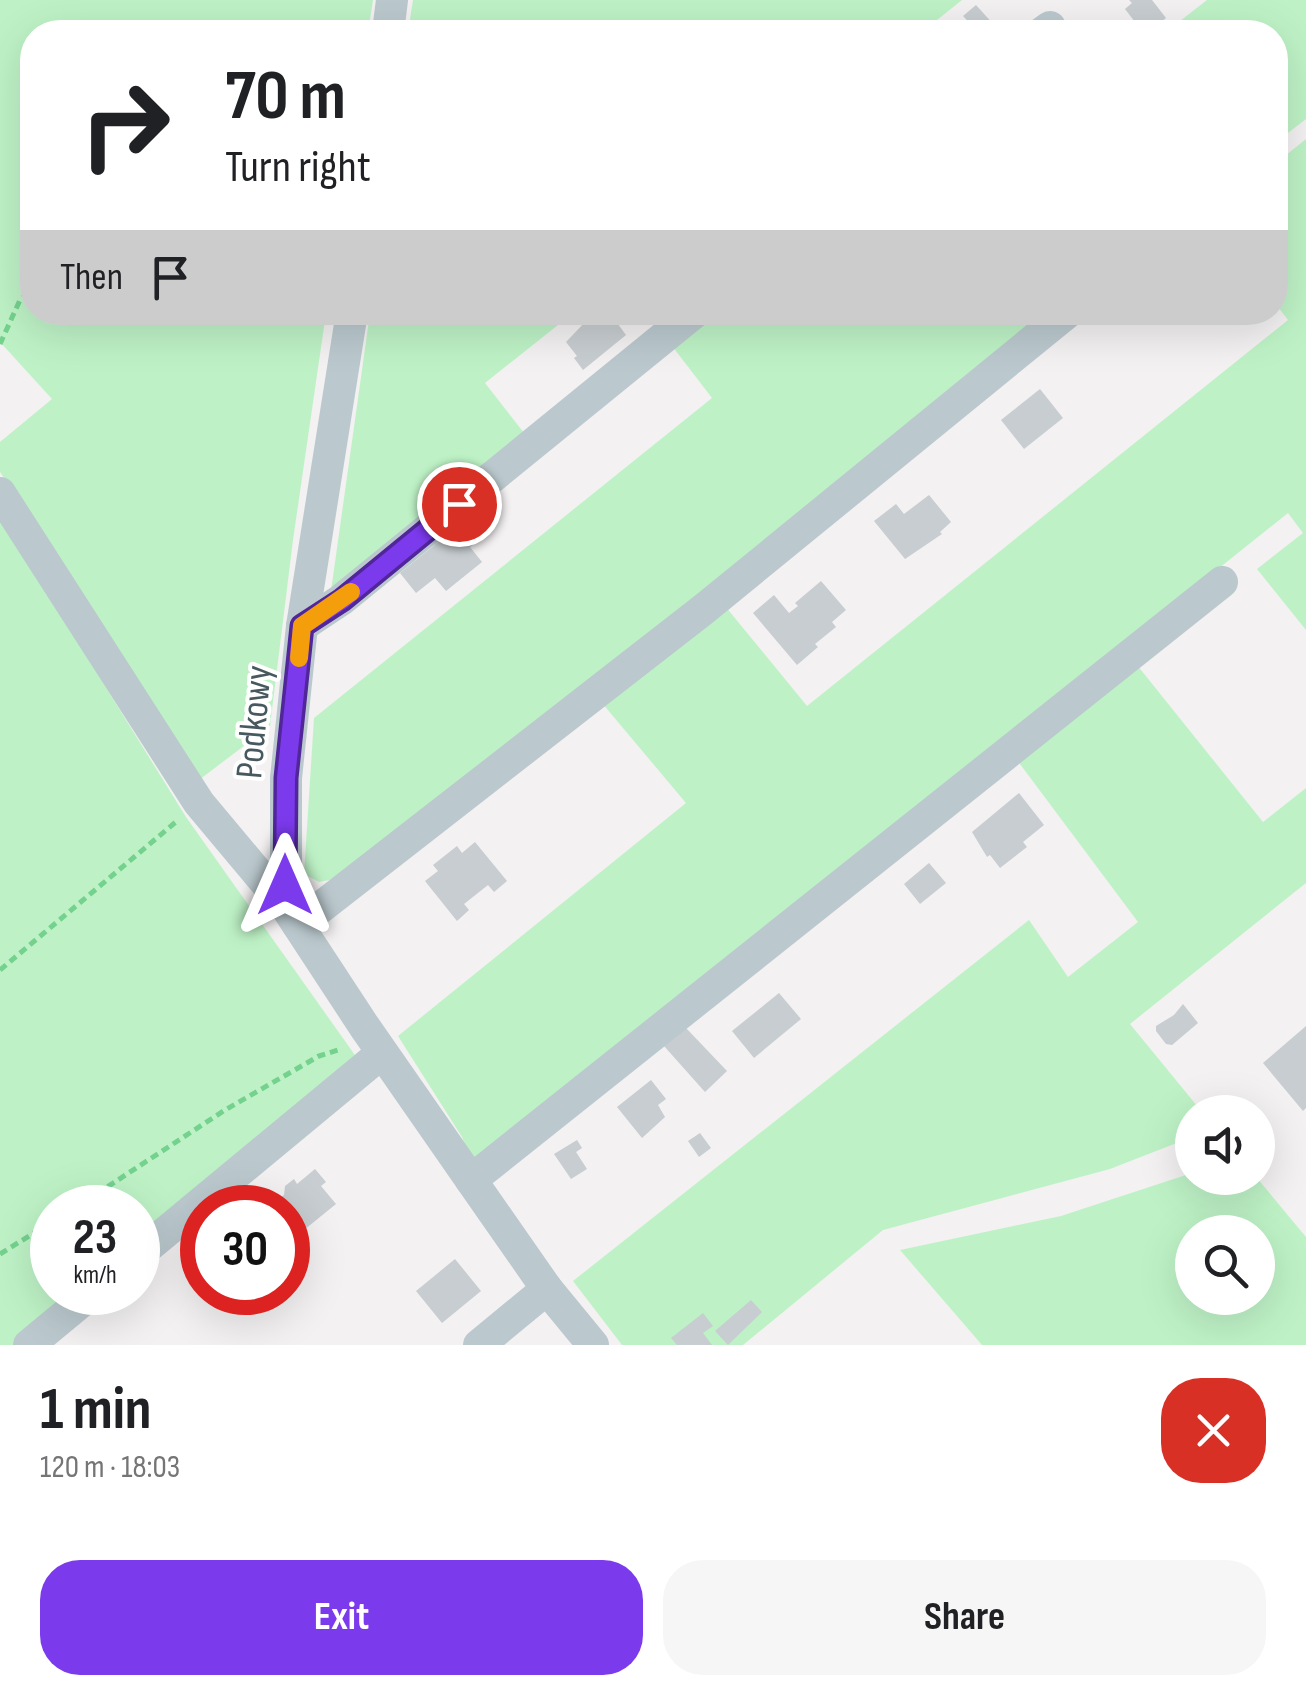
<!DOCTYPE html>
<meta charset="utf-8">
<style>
:root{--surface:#fff;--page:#f6f6f6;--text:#202124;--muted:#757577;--accent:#7c3aed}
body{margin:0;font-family:"Sofia Sans Condensed",sans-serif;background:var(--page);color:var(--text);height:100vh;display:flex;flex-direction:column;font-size:38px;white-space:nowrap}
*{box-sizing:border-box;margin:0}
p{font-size:32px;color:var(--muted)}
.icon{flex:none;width:55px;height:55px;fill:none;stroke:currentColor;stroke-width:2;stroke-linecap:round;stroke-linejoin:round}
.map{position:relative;height:1345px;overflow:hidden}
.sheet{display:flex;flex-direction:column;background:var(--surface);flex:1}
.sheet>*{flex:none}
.guide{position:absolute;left:20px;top:20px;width:1268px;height:305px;border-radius:40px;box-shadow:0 10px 40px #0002;background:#fff;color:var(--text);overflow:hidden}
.controls{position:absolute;left:1175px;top:1095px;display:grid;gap:20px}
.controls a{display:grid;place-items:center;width:100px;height:100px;border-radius:50%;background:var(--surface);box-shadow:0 10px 40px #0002;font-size:50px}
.speed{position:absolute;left:30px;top:1185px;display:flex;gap:20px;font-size:50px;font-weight:700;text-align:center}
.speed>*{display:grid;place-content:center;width:130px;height:130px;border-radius:50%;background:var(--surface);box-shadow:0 10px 40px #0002;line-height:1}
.speed small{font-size:25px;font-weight:400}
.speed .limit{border:15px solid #d22;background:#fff;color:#111}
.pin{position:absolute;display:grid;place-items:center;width:85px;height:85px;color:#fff;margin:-42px;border:5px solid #fff;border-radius:50%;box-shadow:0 2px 10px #0007}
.me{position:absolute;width:110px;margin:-55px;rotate:0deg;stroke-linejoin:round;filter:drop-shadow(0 0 8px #0008)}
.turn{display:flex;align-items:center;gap:35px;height:210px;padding:0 40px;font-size:45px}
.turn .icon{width:130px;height:130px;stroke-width:2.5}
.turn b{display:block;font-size:70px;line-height:85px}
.then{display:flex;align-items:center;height:95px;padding:0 40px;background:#0003;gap:20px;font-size:38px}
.round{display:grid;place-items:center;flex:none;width:105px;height:105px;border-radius:40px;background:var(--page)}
.overview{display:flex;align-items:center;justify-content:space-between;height:170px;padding:0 40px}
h1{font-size:60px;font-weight:700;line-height:75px}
.action{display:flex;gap:20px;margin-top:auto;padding:20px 40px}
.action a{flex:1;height:115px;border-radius:40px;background:var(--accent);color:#fff;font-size:40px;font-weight:700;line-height:115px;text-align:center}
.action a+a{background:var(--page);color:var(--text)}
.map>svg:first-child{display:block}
</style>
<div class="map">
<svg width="1306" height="1345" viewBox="0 0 1306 1345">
<rect width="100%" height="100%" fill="#f3f1f1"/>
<g fill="#bef2c6" fill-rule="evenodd">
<path d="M0 0H373L368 32H32V312L326 313 293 540 270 726 199 780 0 472V442L52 399 0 342Z"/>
<path d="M413 0H962L922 32H408Z"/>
<path d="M1207 0H1306V119L1275 143V32H1166Z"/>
<path d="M1306 139V630L1257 569 1303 533 1288 513 473 1165 462 1137 398 1036 686 803 602 703 725 606 807 706 1288 320 1275 303V164Z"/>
<path d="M370 313H573L485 383 528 438 330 598Z"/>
<path d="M706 313H1058L334 879 319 882 304 874 314 718 712 398 669 342Z"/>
<path d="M0 516 186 817 362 1065 138 1247V1208H52V1292L81 1293 17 1345H0Z"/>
<path d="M1137 665 1263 822 1306 788V883L1130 1024 1202 1112H1192V1137L1110 1169 883 1230 743 1345H622L573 1281 1029 920 1068 977 1138 922 1017 760Z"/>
<path d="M1192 1173V1178H1257L1306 1237V1345H982L900 1250 1061 1216ZM1192 1232H1258V1298H1192Z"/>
</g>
<g fill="#c7cdd0">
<path d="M1129 0H1152L1166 18 1148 32H1128L1125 30 1135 22 1125 9 1132 3Z"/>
<path d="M976 5 995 26 988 32H978L963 16Z"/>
<path d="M603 312H609L626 335 583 370 574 358 577 356 566 342 588 319 591 322Z"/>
<path d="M1040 389 1063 418 1024 449 1001 420Z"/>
<path d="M929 495 951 522 940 532 942 534 905 559 874 521 896 504 904 514Z"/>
<path d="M464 521 479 540 470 547 482 562 446 591 435 578 416 593 400 573Z"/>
<path d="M821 581 846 610 832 622 836 627 815 644 818 647 797 665 753 613 774 595 789 613 798 606 795 603Z"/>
<path d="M1019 793 1044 825 1023 842 1027 847 1000 868 990 855 987 857 972 832Z"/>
<path d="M475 842 507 881 494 892 488 885 464 904 469 910 457 921 425 881 438 871 433 865 457 846 462 853Z"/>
<path d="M929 863 946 883 920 904 904 884Z"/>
<path d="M779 993 801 1019 754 1058 732 1031Z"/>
<path d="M1183 1004 1198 1023 1172 1045 1166 1044 1156 1031V1026L1174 1015Z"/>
<path d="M1306 1026V1108L1303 1111 1263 1063Z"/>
<path d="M685 1027 727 1071 705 1092 664 1046Z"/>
<path d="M651 1080 666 1099 658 1105 665 1117 642 1138 617 1107Z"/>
<path d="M700 1133 711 1148 699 1157 688 1141Z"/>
<path d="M577 1140 582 1148 576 1152 587 1169 571 1179 554 1154Z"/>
<path d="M315 1169 326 1182 321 1186 336 1204 299 1234 290 1233 288 1208H277L273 1204 284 1195 285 1186 294 1179 297 1184Z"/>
<path d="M455 1259 481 1291 442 1323 416 1291Z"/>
<path d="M751 1300 762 1312 728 1345 715 1331Z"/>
<path d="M703 1313 713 1326 703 1333 712 1345H677L671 1338Z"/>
</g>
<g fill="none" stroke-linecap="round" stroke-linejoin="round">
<g stroke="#74d28e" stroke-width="5" stroke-dasharray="8 5" stroke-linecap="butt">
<path d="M0 344 20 300 32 289"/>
<path d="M0 970 177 821"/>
<path d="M75 1208 225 1110 319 1056 338 1050"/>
<path d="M0 1254 52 1222"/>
</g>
<g stroke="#bbc9ce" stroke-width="32">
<path d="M388 32 392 0"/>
<path d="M1043 32 1050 27"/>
<path d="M352 312 302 626 286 778V907L364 1026 471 1180 547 1289 593 1345"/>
<path d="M0 493 199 803 286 907"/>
<path d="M302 626 341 600 695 312"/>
<path d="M298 925 704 609 1068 312"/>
<path d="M471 1180 1222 582"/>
<path d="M138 1255 382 1053"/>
<path d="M29 1345 93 1292"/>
<path d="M479 1345 547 1289"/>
</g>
</g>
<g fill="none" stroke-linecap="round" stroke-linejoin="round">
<g stroke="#51269a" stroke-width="25">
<path id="route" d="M285 885 286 778 302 626 342 600 459 504"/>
</g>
<use href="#route" stroke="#7c3aed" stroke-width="18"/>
<path stroke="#f59e0b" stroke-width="18" d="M299 658 302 626 351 592"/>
</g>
<g text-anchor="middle" stroke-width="8" stroke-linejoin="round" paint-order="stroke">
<g font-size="38" fill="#47595f" stroke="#fff">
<text transform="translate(253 722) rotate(-85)" y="13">Podkowy</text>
</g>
</g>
</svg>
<div class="controls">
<a><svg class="icon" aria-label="sound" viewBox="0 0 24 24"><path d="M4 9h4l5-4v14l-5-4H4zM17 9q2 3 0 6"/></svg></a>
<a><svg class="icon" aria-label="search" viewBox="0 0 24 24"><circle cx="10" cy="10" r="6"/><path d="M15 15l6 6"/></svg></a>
</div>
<div class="speed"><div>23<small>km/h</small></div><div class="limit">30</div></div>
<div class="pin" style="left:459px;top:504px;background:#d93025"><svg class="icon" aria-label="arrive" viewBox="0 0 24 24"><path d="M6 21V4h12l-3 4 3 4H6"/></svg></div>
<svg class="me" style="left:285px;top:885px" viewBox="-20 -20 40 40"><path d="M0-17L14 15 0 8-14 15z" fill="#7c3aed" stroke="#fff" stroke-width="4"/></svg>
<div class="guide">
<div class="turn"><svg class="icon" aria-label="right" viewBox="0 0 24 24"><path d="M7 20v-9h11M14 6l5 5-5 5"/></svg><div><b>70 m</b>Turn right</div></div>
<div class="then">Then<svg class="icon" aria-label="arrive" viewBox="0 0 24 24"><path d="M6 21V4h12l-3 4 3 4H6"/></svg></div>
</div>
</div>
<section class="sheet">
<div class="overview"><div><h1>1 min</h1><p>120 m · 18:03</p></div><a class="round" style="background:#d93025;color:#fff"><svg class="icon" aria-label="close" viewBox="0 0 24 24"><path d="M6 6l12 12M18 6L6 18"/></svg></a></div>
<div class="action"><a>Exit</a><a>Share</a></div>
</section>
